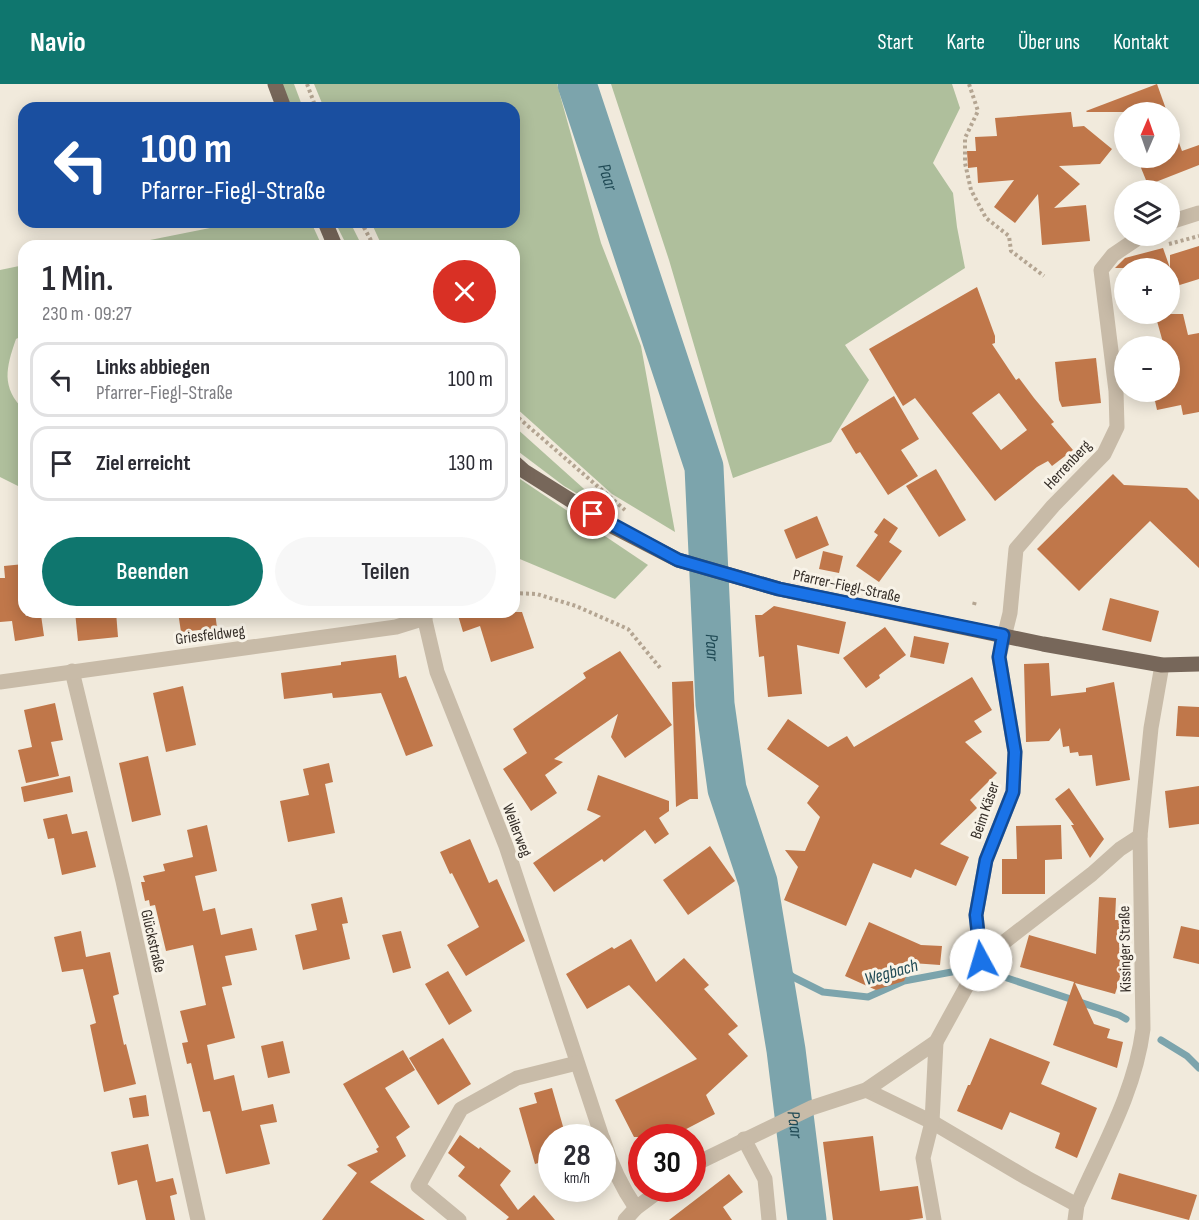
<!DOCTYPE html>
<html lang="de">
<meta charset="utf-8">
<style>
:root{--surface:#fff;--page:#f7f7f7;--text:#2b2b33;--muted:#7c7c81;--line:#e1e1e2;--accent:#0f766e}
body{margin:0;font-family:"Sofia Sans Condensed",sans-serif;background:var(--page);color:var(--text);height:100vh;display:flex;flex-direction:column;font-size:22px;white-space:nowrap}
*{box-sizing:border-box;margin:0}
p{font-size:20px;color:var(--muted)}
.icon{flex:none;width:33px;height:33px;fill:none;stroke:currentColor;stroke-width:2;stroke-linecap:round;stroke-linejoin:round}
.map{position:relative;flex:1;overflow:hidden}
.side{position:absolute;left:18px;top:156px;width:502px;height:378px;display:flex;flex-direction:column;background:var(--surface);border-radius:18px;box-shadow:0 3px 15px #0003}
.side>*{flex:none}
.top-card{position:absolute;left:18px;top:18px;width:502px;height:126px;border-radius:18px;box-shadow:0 3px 15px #0003;background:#1a4fa0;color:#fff;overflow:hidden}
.needle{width:39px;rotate:2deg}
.tools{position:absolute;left:1114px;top:18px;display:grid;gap:12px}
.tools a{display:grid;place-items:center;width:66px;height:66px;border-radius:50%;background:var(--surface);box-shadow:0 3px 15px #0003;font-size:30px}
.speed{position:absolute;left:538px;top:1040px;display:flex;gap:12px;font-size:30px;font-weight:700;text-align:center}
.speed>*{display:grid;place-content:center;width:78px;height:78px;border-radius:50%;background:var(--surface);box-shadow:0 3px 15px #0003;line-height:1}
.speed small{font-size:15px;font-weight:400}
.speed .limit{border:9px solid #d22;background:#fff;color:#111}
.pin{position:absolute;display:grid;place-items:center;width:51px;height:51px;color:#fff;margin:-26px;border:3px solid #fff;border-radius:50%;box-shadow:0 2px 6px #0007}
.me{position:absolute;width:66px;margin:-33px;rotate:354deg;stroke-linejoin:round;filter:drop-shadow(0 0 4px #0008)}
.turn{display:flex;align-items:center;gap:21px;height:126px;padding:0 24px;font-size:27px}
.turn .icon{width:78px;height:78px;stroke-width:2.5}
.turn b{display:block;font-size:42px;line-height:51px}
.round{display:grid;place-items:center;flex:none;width:63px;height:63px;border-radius:32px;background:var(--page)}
.overview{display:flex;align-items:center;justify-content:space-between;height:102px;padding:0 24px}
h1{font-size:36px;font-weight:600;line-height:45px}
.primary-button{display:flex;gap:12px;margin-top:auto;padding:12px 24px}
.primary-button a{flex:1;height:69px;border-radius:36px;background:var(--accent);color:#fff;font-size:24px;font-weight:600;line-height:69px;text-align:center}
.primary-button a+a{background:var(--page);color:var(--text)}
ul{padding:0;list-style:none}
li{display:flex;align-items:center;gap:18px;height:75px;margin:0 12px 9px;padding:0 12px;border:3px solid var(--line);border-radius:18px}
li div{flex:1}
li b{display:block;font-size:22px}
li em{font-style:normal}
header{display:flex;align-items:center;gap:36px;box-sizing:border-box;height:84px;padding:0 30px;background:var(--accent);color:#fff}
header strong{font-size:28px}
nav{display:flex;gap:33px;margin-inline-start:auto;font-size:21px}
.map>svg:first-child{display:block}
</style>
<header>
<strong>Navio</strong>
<nav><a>Start</a><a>Karte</a><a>Über uns</a><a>Kontakt</a></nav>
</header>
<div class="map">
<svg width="1199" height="1136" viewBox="0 0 1199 1136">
<rect width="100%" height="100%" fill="#f1eadc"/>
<g fill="#afbf9c">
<path d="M277 0H294L303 24H286Z"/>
<path d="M314 0H557L601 159 641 262 675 448 612 410 515 323 514 162H382L371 138H514V24H324Z"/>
<path d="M611 0H952L960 24 933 79 953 109 957 143 965 184 845 261 869 296 831 358 733 394 669 176Z"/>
<path d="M240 138H311L322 162H120Z"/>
<path d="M335 138H350L362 162H347Z"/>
<path d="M24 181V251L16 255C6 284 1 303 24 326V405L0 393V186Z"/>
<path d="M515 343 612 430 564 402 515 365Z"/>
<path d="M514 392 520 395 648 481 615 515 515 473Z"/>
</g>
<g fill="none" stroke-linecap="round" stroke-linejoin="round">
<g stroke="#7ca4ac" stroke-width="7">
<path d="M771 875 793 893 823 908 868 913 904 897 957 887"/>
<path d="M992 891 1001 892 1119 931 1126 935"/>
<path d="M1161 956 1187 972 1199 984"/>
</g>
<path stroke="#7ca4ac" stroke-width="39" id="s1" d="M577 0 704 383 715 620 727 705 758 798 786 966 807 1136"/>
</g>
<g fill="#c0774a" fill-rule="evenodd">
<path d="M1157 0 1167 28H1087L1086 27Z"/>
<path d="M1071 28 1073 43 1084 42 1112 65 1100 80 1059 82 1080 100 1054 124 1086 121 1090 157 1042 161 1038 110 1015 139 994 123 1014 96 978 99 977 83 968 84 967 67H976L975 53 997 52 995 34Z"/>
<path d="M1170 40H1172L1182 67 1199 61V81L1148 101 1137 74H1170Z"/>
<path d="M1199 162V195L1170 204V171Z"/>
<path d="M1163 164 1170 184H1115L1125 174Z"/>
<path d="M977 203 995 252V259L992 260 1016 296 1019 294 1034 314 1054 338 1051 340 1073 366 1052 382 1048 377 1037 383 995 417 915 314 903 322 869 265ZM999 309 1027 346 1001 366 972 329Z"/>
<path d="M1155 230H1183L1188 251 1199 249V328L1183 331 1181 321 1157 326 1153 308H1170V262H1164Z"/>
<path d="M1096 274 1101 319 1062 323 1059 316 1055 278Z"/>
<path d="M894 312 919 355 901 366 918 392 888 411 860 368 856 370 841 345Z"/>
<path d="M936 385 966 436 939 453 906 402Z"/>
<path d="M1113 390 1124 401 1187 404 1199 416V484L1150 437 1079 507 1037 465Z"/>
<path d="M817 432 829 461 796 475 784 446Z"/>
<path d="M884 434 898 444 889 458 902 467 879 498 856 482 878 451 874 448Z"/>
<path d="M823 467 843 472 839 489 819 485Z"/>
<path d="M24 480V528L26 532 41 531 44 552 15 557 12 537 0 538V494H5L4 482Z"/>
<path d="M1110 514 1159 527 1151 558 1102 546Z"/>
<path d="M774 522 846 538 839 570 797 561 802 610 768 613 764 572 759 573 755 531H762Z"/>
<path d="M75 528H116L118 553 78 557Z"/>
<path d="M178 528H215L217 544 181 548Z"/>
<path d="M457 528H522L534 564 491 578 480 542 463 548Z"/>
<path d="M885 543 906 571 879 591 880 594 866 604 843 574Z"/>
<path d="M914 552 949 559 944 580 910 573Z"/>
<path d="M620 567 672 641 625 674 611 653 618 630 554 675 563 678 545 691 557 709 531 727 503 685 527 669 513 645 586 594 583 589Z"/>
<path d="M396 571 399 594 406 592 433 662 406 672 381 609 345 613 333 614 332 609 284 615 281 589 341 581V578Z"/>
<path d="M1049 579 1051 612 1086 608V604L1114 598 1130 696 1096 702 1092 671 1079 672 1078 668 1070 669 1069 662 1063 663 1060 644 1049 657 1026 658 1024 580Z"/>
<path d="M972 593 992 626 974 637 982 648 965 658 997 689 970 716 977 724 940 760 969 773 956 802 915 785 911 794 873 779 846 842 784 816 798 783 785 766 805 767 820 733 807 719 819 702 767 665 788 635 828 663 847 652 854 663Z"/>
<path d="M693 597 698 715H690L676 723 672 598Z"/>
<path d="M183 602 196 661 166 668 153 609Z"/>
<path d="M55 619 63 656 51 658 59 692 26 699 18 666 32 663 24 626Z"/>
<path d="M1178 622 1199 623V653L1176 652Z"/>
<path d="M148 672 161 731 132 738 119 679Z"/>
<path d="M329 679 333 698 325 700 335 749 288 758 280 717 309 711 303 685Z"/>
<path d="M598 691 669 717V727L659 734 669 750 655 760 645 746 604 778 602 775 554 808 533 779 601 732 587 726Z"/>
<path d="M70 692 73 708 24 718 21 703Z"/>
<path d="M1199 702V740L1169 744 1165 707Z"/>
<path d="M1069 704 1104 755 1090 774 1071 741H1074L1055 715Z"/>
<path d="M67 730 72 750 87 747 96 783 62 791 54 754 48 755 43 735Z"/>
<path d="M207 741 217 787 195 792 203 827 215 824 221 851 252 844 257 866 225 872 232 901 222 903 235 954 207 961 214 996 234 991 242 1027 273 1020 277 1038 260 1041 270 1080 226 1090 210 1027 203 1028 191 979 187 980 182 959 188 958 180 927 206 921 193 861 166 867 155 821 150 822 149 816 145 817 141 798H145L143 792 165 787 163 780 193 773 187 746Z"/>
<path d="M1061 741 1062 775 1045 776V810H1002V775H1017L1016 742Z"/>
<path d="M470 755 489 799 497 795 525 857 466 892 447 861 479 843 452 789 450 790 440 768Z"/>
<path d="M710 762 735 797 688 831 663 796Z"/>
<path d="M342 813 348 839 342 840 350 875 303 886 295 851 317 846 311 820Z"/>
<path d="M1099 813 1116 814 1115 836H1125L1123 885 1115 910 1075 899 1094 940 1110 945 1107 954 1123 958 1117 984 1053 961 1074 898 1020 883 1029 851 1096 870Z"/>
<path d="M869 838 921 861 942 862 940 881 912 879 904 897 876 906 845 892Z"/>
<path d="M1181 842 1199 846V880L1173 874Z"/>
<path d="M81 847 86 873 110 868 119 910 113 912 124 961 126 960 136 1000 104 1008 90 941 96 939 83 885 62 888 54 853Z"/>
<path d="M401 847 411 884 393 889 382 851Z"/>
<path d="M631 855 656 898 684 874 709 901 704 905 738 942 728 950 748 972 706 1011 715 1030 671 1053H634L615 1016 697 975 629 901 587 925 566 890 612 863 614 865Z"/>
<path d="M448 887 472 927 449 941 425 900Z"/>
<path d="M443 954 471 1000 438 1021 409 974Z"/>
<path d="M990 954 1050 978 1041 1000 1097 1024 1077 1074 1055 1064 1060 1049 1010 1028 1002 1046 957 1027 968 1001H970Z"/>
<path d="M283 957 290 989 268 994 261 962Z"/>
<path d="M403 966 415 986 385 1004 410 1043 396 1053 406 1072 370 1098 425 1136H322L357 1089 347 1081 378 1068 376 1065 379 1063 343 1000Z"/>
<path d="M552 1004 566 1053H552V1075L535 1080 519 1024 537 1019 534 1009Z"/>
<path d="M146 1011 149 1032 133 1034 129 1014Z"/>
<path d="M460 1051 479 1065 480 1063 511 1087 500 1101 518 1126 534 1111 555 1136H506L509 1133 458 1092 465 1083 448 1069Z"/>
<path d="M873 1052 880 1107 918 1102 923 1134 909 1136H833L823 1058Z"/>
<path d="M148 1060 156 1098 173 1094 177 1110 170 1112 175 1136H146L137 1096 118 1101 111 1068Z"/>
<path d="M1119 1089 1197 1111 1189 1136 1111 1115Z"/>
<path d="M729 1090 743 1108 723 1123 732 1136H669Z"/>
</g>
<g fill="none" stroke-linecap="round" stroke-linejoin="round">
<g stroke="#b4a592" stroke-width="4" stroke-dasharray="3 3" stroke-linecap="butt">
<path d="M307 0 316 24"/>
<path d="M969 0 978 27 965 54V79L971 106 986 134 1009 152 1011 167 1044 192"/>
<path d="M361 138 374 162"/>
<path d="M1169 160 1199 152"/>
<path d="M514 330 625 426"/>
<path d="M514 509 537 510 576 522 628 545 661 585"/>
<path d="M974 521 975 517"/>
</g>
<g stroke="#c8bba8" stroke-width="15">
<path d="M1170 138 1199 129"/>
<path d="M423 528 437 588 506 762 602 1053"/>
<path d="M72 587 123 797 198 1136"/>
<path d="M0 598 396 543 425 534"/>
<path d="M981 876 976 831 986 776 1013 708 1015 668 999 573 1010 529 1016 465 1053 422 1104 370 1117 343 1116 307 1101 186 1113 171 1141 152"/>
<path d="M866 1006 932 1038 1027 1094 1077 1121"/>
<path d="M603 1055C611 1081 621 1102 636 1124"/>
<path d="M744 1055 765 1095 769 1136"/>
<path d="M693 1081 811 1024 866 1006 936 958 981 876 1092 790 1120 765 1140 752"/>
<path d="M459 1136 418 1102 461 1025 517 994 577 979"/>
<path d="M625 1136 636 1124 663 1104"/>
<path d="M934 1136 923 1074 932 1038 936 958"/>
<path d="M1075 1136 1077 1121C1102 1064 1135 1008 1143 945L1140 752 1151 644 1162 581"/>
</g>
<g stroke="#77675a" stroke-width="15">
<path d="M275 0 284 24"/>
<path d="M325 138 335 162"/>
<path d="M514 378 524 387 610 441 678 476 779 505 1043 560 1162 581 1199 580"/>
</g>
</g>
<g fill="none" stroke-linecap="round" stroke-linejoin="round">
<g stroke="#114b97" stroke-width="15">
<path id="route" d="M593 430 678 476 779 505 1003 551 999 573 1015 668 1013 708 986 776 976 831 981 876"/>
</g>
<use href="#route" stroke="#1a73e8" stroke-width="10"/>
</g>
<g text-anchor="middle" stroke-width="6" stroke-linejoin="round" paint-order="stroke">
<g font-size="16" fill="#352e28" stroke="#f8f3e8">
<text transform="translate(1067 380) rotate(-47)" y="6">Herrenberg</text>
<text transform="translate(847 501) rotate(12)" y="6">Pfarrer-Fiegl-Straße</text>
<text transform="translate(210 550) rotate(-7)" y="6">Griesfeldweg</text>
<text transform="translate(984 726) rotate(-71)" y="6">Beim Käser</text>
<text transform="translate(518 746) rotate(69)" y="6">Weilerweg</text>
<text transform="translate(154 857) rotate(77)" y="6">Glückstraße</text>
<text transform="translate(1124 865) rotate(-91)" y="6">Kissinger Straße</text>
</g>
<g font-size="18" font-style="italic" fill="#204a55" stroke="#f8f3e8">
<text dy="6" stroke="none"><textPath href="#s1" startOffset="98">Paar</textPath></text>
<text dy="6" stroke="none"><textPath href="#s1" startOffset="584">Paar</textPath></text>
<text transform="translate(891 888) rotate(-16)" y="6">Wegbach</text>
<text dy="6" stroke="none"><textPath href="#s1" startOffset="1070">Paar</textPath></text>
</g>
</g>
</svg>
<div class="tools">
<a><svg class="needle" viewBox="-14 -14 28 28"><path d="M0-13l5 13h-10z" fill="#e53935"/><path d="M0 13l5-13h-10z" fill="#7c7c81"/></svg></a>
<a><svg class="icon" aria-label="layers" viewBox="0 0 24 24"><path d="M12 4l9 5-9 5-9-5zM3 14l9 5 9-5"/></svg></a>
<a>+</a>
<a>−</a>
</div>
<div class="speed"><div>28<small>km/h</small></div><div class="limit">30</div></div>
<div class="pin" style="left:593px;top:430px;background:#d93025"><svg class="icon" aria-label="arrive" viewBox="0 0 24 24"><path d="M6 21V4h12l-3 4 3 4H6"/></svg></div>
<svg class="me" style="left:981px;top:876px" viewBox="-20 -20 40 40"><circle r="19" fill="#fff"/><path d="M0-13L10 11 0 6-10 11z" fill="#1a73e8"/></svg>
<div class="top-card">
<div class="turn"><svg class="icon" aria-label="left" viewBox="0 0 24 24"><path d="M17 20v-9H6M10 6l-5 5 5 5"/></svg><div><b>100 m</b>Pfarrer-Fiegl-Straße</div></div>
</div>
<section class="side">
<div class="overview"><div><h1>1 Min.</h1><p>230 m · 09:27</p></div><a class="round" style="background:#d93025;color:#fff"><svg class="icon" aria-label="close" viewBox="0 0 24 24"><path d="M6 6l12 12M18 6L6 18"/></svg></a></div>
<ul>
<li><svg class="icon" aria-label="left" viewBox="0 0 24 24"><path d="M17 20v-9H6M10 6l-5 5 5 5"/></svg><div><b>Links abbiegen</b><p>Pfarrer-Fiegl-Straße</p></div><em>100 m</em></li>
<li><svg class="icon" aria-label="arrive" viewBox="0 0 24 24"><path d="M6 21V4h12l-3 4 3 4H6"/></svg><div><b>Ziel erreicht</b></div><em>130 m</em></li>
</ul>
<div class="primary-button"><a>Beenden</a><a>Teilen</a></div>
</section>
</div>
